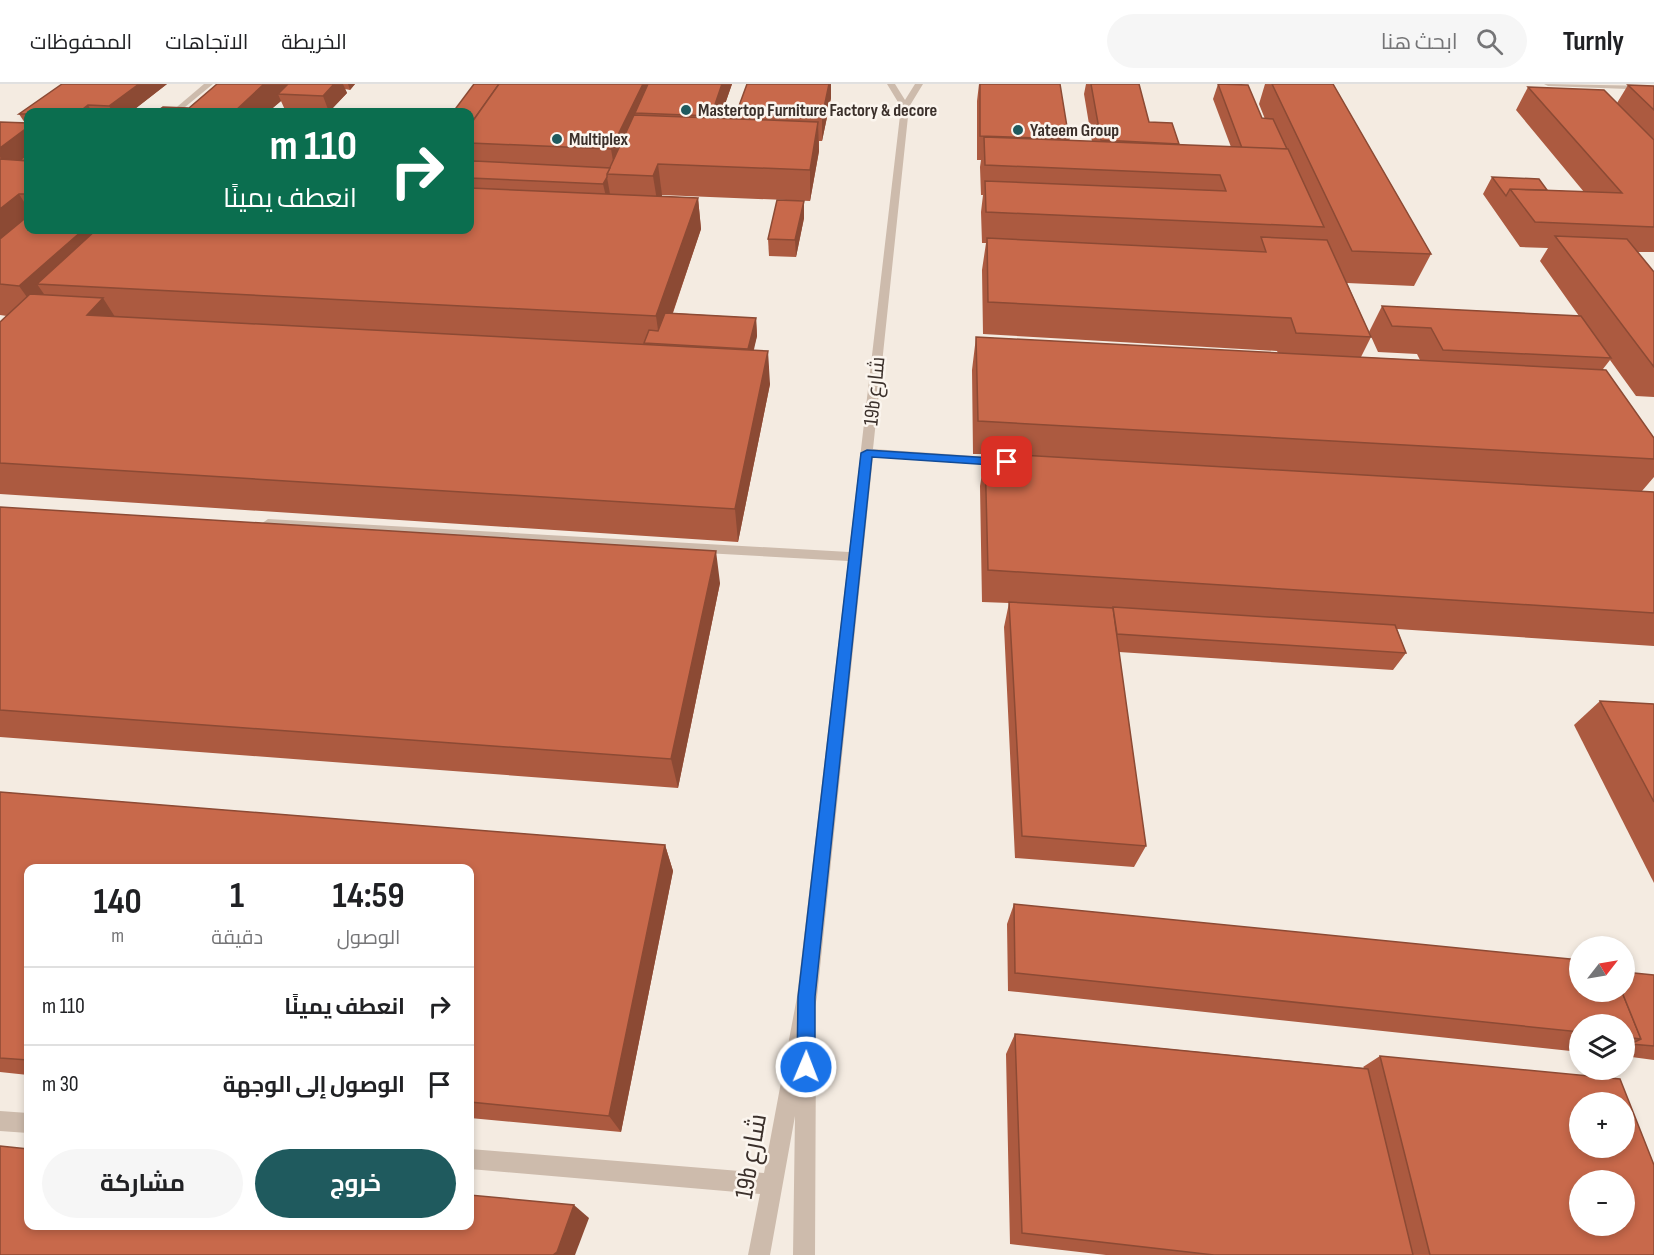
<!DOCTYPE html>
<html lang="ar">
<meta charset="utf-8">
<style>
:root{--surface:#fff;--page:#f6f6f6;--text:#202124;--muted:#757577;--line:#e0e0e0;--accent:#1f5a5e}
body{margin:0;font-family:"Sofia Sans Condensed",Cairo,sans-serif;background:var(--page);color:var(--text);direction:rtl;height:100vh;display:flex;flex-direction:column;font-size:22px;white-space:nowrap}
*{box-sizing:border-box;margin:0}
p{font-size:20px;color:var(--muted)}
.icon{flex:none;width:33px;height:33px;fill:none;stroke:currentColor;stroke-width:2;stroke-linecap:round;stroke-linejoin:round}
.map{position:relative;flex:1;overflow:hidden;direction:ltr}
.sheet{position:absolute;left:24px;top:780px;width:450px;height:366px;display:flex;flex-direction:column;background:var(--surface);border-radius:12px;box-shadow:0 3px 9px #0003;direction:rtl}
.sheet>*{flex:none}
.top-card{position:absolute;left:24px;top:24px;width:450px;height:126px;border-radius:12px;box-shadow:0 3px 9px #0003;direction:rtl;background:#0b6e4f;color:#fff;overflow:hidden}
.needle{width:39px;rotate:59deg}
.controls{position:absolute;left:1569px;top:852px;display:grid;gap:12px}
.controls a{display:grid;place-items:center;width:66px;height:66px;border-radius:50%;background:var(--surface);box-shadow:0 3px 9px #0003;font-size:30px}
.pin{position:absolute;display:grid;place-items:center;width:51px;height:51px;color:#fff;margin:-26px;border-radius:12px;box-shadow:0 3px 9px #0006}
.me{position:absolute;width:66px;margin:-33px;rotate:1deg;stroke-linejoin:round;filter:drop-shadow(0 0 4px #0008)}
.turn{display:flex;align-items:center;gap:21px;height:126px;padding:0 18px;font-size:27px}
.turn .icon{width:78px;height:78px;stroke-width:2.5}
.turn b{display:block;font-size:42px;line-height:51px}
.eta{display:flex;justify-content:space-evenly;align-items:center;height:102px;text-align:center}
.eta b{font-size:36px;font-weight:700;line-height:42px}
.primary-button{display:flex;gap:12px;margin-top:auto;padding:12px 18px}
.primary-button a{flex:1;height:69px;border-radius:36px;background:var(--accent);color:#fff;font-size:24px;font-weight:700;line-height:69px;text-align:center}
.primary-button a+a{background:var(--page);color:var(--text)}
ul{padding:0;list-style:none}
li{display:flex;align-items:center;gap:18px;height:78px;padding:0 18px;border-top:2px solid var(--line)}
li div{flex:1}
li b{display:block;font-size:22px}
li em{font-style:normal}
header{display:flex;align-items:center;gap:36px;box-sizing:border-box;height:84px;padding:0 30px;background:var(--surface);border-bottom:2px solid var(--line)}
header strong{font-size:28px}
nav{display:flex;gap:33px;margin-inline-start:auto;font-size:21px}
.search{width:420px;height:54px;background:var(--page);display:flex;align-items:center;gap:15px;box-sizing:border-box;padding:0 21px;border-radius:33px;color:var(--muted);font-size:22px}
.map>svg:first-child{display:block}
</style>
<header>
<strong>Turnly</strong>
<div class="search"><svg class="icon" aria-label="search" viewBox="0 0 24 24"><circle cx="10" cy="10" r="6"/><path d="M15 15l6 6"/></svg>ابحث هنا</div>
<nav><a>الخريطة</a><a>الاتجاهات</a><a>المحفوظات</a></nav>
</header>
<div class="map">
<svg width="1654" height="1171" viewBox="0 0 1654 1171">
<rect width="100%" height="100%" fill="#f4ebe1"/>
<g fill="none" stroke-linecap="round" stroke-linejoin="round">
<g fill="#cdbbac" fill-rule="evenodd">
<path d="M204 0H213L179 28H171Z"/>
<path d="M887 0H895L905 16 915 0H923L909 23 873 365 1004 374 1010 378 1004 382 873 373 817 913 810 947 816 955 815 1171H793L795 1032 770 1171H748L760 1110 470 1085V1065L764 1089 797 913 848 477 268 445 261 440 268 435 849 468 901 23Z"/>
<path d="M1544 0 1654 2V6L1548 2Z"/>
<path d="M0 1027 28 1029V1049L0 1047Z"/>
</g>
</g>
<g fill="#ac5a40">
<path d="M167 0 131 28H28V146H470V84L471 82H470V28L474 0H732L720 34 737 35 736 30 831 14 822 57H819V67L810 117 662 111V112L698 114 701 145 673 229 756 234 757 252 753 266 770 300 738 458 0 410V238L7 232 0 231V38L25 39 19 30Z"/>
<path d="M217 0H355L350 6 345 5 347 9 329 28 285 26 281 17 268 28H156L189 24Z"/>
<path d="M979 0 1069 55 1068 57 1092 58 1084 10 1086 0H1139L1149 38 1179 60 1178 61 1231 63 1213 15 1218 0 1262 34 1265 35 1259 20 1265 0H1333L1431 170 1414 202 1347 199 1371 253 1361 273 1420 276 1417 270 1378 268 1369 248 1382 222 1579 232 1540 177 1548 164 1520 163 1483 110 1492 93 1547 106 1584 108 1516 26 1528 3 1617 19 1628 1 1654 2V168H1637L1654 188V313L1636 312 1610 276 1603 285 1654 354V393L1642 407 1654 408V562L1397 545 1406 569 1393 586 1119 568 1146 762 1134 783 1015 774 1004 543 1009 519 982 518 980 402 985 370H973L972 286 976 253 1278 269 1277 267 983 250 982 186 986 159H982L981 128 983 111H981L980 83 981 76H977V17Z"/>
<path d="M804 117V134L796 173 769 172 768 155Z"/>
<path d="M0 423 720 499 678 704 0 653Z"/>
<path d="M1600 617 1654 620V799L1574 641Z"/>
<path d="M0 708 665 761 673 787 621 1048 470 1034V784H28V991L0 988Z"/>
<path d="M1014 820 1580 908 1654 891V976L1624 972V940H1580V968L1008 907 1007 840Z"/>
<path d="M1015 950 1364 984 1363 983 1380 972 1654 1171H1106L1010 1160 1006 970Z"/>
</g>
<g fill="#8c4a34">
<path d="M139 0H167L131 28H113L109 22Z"/>
<path d="M264 0H298L278 10 281 17 268 28H234Z"/>
<path d="M334 0H343L347 9 329 28 323 12Z"/>
<path d="M348 0H355L350 6Z"/>
<path d="M643 0H657L635 29 637 42 615 89 611 65Z"/>
<path d="M722 0H732L713 55 711 32Z"/>
<path d="M829 0H831V14L822 57V33Z"/>
<path d="M88 21 92 28H79Z"/>
<path d="M818 38 819 67 810 117V86Z"/>
<path d="M28 43V78L12 91 0 73V64Z"/>
<path d="M658 80 662 111 658 123 653 92Z"/>
<path d="M607 93 610 110 607 117 603 100Z"/>
<path d="M19 110 28 124V146L0 174V125Z"/>
<path d="M698 114 701 145 662 260H660L656 232Z"/>
<path d="M804 117V134L796 173 795 156Z"/>
<path d="M83 146H136L37 200 53 223 42 234 19 202Z"/>
<path d="M103 214 124 247 87 231Z"/>
<path d="M756 234 757 252 750 283 748 265Z"/>
<path d="M768 267 770 300 738 458 735 425Z"/>
<path d="M716 467 720 499 678 704 671 675Z"/>
<path d="M665 761 673 787 621 1048 609 1032Z"/>
<path d="M574 1121 589 1134 575 1171H553Z"/>
</g>
<g fill="#c8694b" stroke="#8c4a34" stroke-width="1.5" fill-rule="evenodd">
<path d="M62 0H139L109 22 88 21 79 28H28V30H19Z"/>
<path d="M217 0H264L234 28 216 27 214 28H156L163 23 189 24Z"/>
<path d="M288 0H334L323 12 278 10Z"/>
<path d="M474 0H499L470 41V28H453Z"/>
<path d="M499 0H643L611 65 470 59V41Z"/>
<path d="M648 0H722L711 32 635 29Z"/>
<path d="M747 0H829L822 33 736 30Z"/>
<path d="M980 0H1060L1069 55 980 52Z"/>
<path d="M1091 0H1139L1149 38 1172 39 1179 60 1101 56Z"/>
<path d="M1218 0 1248 1 1262 34 1273 35 1287 65 1242 64Z"/>
<path d="M1272 0H1333L1431 170 1352 167Z"/>
<path d="M1628 1 1654 2V26Z"/>
<path d="M1528 3 1604 6 1654 56V143L1535 138 1510 105 1622 109Z"/>
<path d="M634 31 818 38 810 86 658 80 653 92 607 90Z"/>
<path d="M0 38 28 39V43L0 64Z"/>
<path d="M984 53 1288 65 1324 143 986 128 985 97 1226 107 1220 91 985 81Z"/>
<path d="M28 70V77L20 76Z"/>
<path d="M0 75 28 77V110H19L0 125Z"/>
<path d="M474 77 610 84 607 90V93L603 100 470 94V84Z"/>
<path d="M1492 93 1539 95 1547 106 1510 105 1506 112Z"/>
<path d="M470 104 698 114 656 232 37 200 96 146H470Z"/>
<path d="M777 116 804 117 795 156 768 155Z"/>
<path d="M28 132V146H83L19 202 0 200V155Z"/>
<path d="M1555 152 1627 155 1654 188V283Z"/>
<path d="M1261 153 1327 156 1371 253 1296 249 1291 234 988 218 987 154 1266 168Z"/>
<path d="M30 210 103 214 87 231 768 267 735 425 0 379V238Z"/>
<path d="M1382 222 1581 232 1611 274 1443 266 1431 244 1392 242Z"/>
<path d="M665 229 756 234 748 265 644 259 649 246 658 247Z"/>
<path d="M976 253 1606 286 1654 354V375L978 337Z"/>
<path d="M985 369 1654 408V529L988 486Z"/>
<path d="M0 423 716 467 671 675 0 626Z"/>
<path d="M1009 518 1113 524 1146 762 1022 752Z"/>
<path d="M1113 523 1395 541 1406 569 1117 550Z"/>
<path d="M1600 617 1654 620V718Z"/>
<path d="M0 708 665 761 609 1032 470 1018V784H28V976L0 974Z"/>
<path d="M1014 820 1580 876V908H1622L1641 955 1624 953V940H1580V948L1015 889Z"/>
<path d="M1624 888 1654 891V962L1630 960 1641 955 1622 908H1624Z"/>
<path d="M1015 950 1368 985 1413 1171H1214L1022 1149Z"/>
<path d="M1380 972 1620 995 1654 1081V1171H1430ZM1580 1018H1624V1064H1580ZM1580 1096H1624V1142H1580Z"/>
<path d="M0 1062 28 1065V1142H470V1111L574 1121 557 1168 553 1171H0Z"/>
</g>
<path fill="#1a73e8" stroke="#114b97" stroke-width="1.5" d="M867 366 1007 375 1012 378 1007 382 872 373 815 913V983L812 990 806 992 799 990 797 983 798 913 861 369Z"/>
<g fill="#1f5a5e" stroke="#fbf5ee" stroke-width="2">
<circle cx="686" cy="26" r="6"/>
<circle cx="1018" cy="46" r="6"/>
<circle cx="557" cy="55" r="6"/>
</g>
<g text-anchor="middle" stroke-width="5" stroke-linejoin="round" paint-order="stroke">
<g font-size="18" font-weight="bold" fill="#3b302b" stroke="#fbf5ee" text-anchor="start">
<text x="698" y="32">Mastertop Furniture Factory &amp; decore</text>
<text x="1030" y="52">Yateem Group</text>
<text x="569" y="61">Multiplex</text>
</g>
<g font-size="21" fill="#3b302b" stroke="#fbf5ee">
<text transform="translate(874 307) rotate(-84)" y="7">19b شارع</text>
</g>
<g font-size="26" fill="#3b302b" stroke="#fbf5ee">
<text transform="translate(750 1072) rotate(-80)" y="9">19b شارع</text>
</g>
</g>
</svg>
<div class="controls">
<a><svg class="needle" viewBox="-14 -14 28 28"><path d="M0-13l5 13h-10z" fill="#e53935"/><path d="M0 13l5-13h-10z" fill="#757577"/></svg></a>
<a><svg class="icon" aria-label="layers" viewBox="0 0 24 24"><path d="M12 4l9 5-9 5-9-5zM3 14l9 5 9-5"/></svg></a>
<a>+</a>
<a>−</a>
</div>
<div class="pin" style="left:1007px;top:378px;background:#d93025"><svg class="icon" aria-label="arrive" viewBox="0 0 24 24"><path d="M6 21V4h12l-3 4 3 4H6"/></svg></div>
<svg class="me" style="left:806px;top:983px" viewBox="-20 -20 40 40"><circle r="17" fill="#1a73e8" stroke="#fff" stroke-width="3"/><path d="M0-11L8 9 0 5-8 9z" fill="#fff"/></svg>
<div class="top-card">
<div class="turn"><svg class="icon" aria-label="right" viewBox="0 0 24 24"><path d="M7 20v-9h11M14 6l5 5-5 5"/></svg><div><b>110 m</b>انعطف يمينًا</div></div>
</div>
<section class="sheet">
<div class="eta">
<div><b>14:59</b><p>الوصول</p></div>
<div><b>1</b><p>دقيقة</p></div>
<div><b>140</b><p>m</p></div>
</div>
<ul>
<li><svg class="icon" aria-label="right" viewBox="0 0 24 24"><path d="M7 20v-9h11M14 6l5 5-5 5"/></svg><div><b>انعطف يمينًا</b></div><em>110 m</em></li>
<li><svg class="icon" aria-label="arrive" viewBox="0 0 24 24"><path d="M6 21V4h12l-3 4 3 4H6"/></svg><div><b>الوصول إلى الوجهة</b></div><em>30 m</em></li>
</ul>
<div class="primary-button"><a>خروج</a><a>مشاركة</a></div>
</section>
</div>
